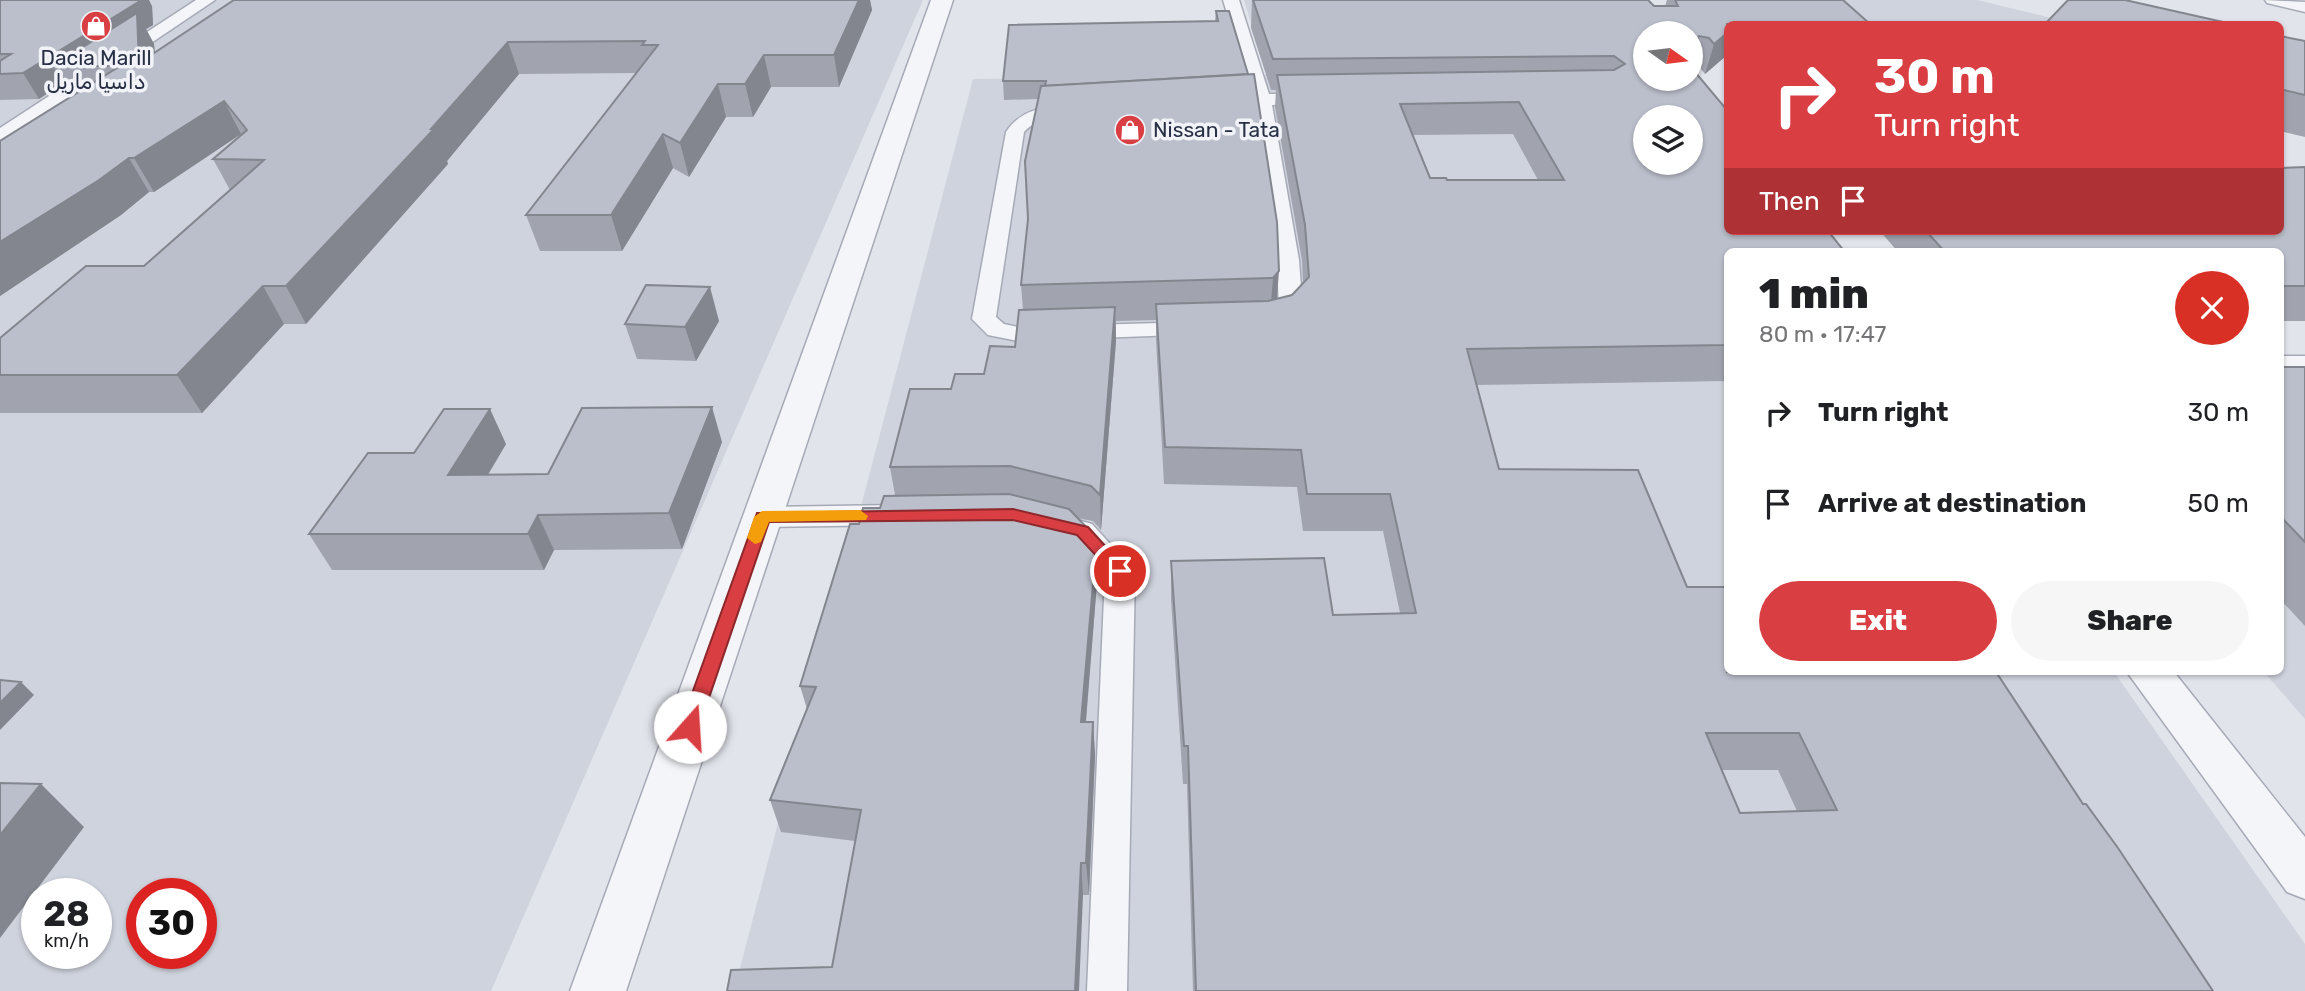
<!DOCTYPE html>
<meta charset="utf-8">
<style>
:root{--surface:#fff;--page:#f6f6f6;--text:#202124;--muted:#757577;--accent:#d93e43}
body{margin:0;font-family:Rubik,Cairo,sans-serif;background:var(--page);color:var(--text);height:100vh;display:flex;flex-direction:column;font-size:26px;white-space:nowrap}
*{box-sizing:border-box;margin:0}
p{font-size:23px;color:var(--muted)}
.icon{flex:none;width:38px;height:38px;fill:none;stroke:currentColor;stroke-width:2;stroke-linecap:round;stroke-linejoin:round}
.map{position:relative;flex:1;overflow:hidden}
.panel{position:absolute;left:1724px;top:248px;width:560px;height:427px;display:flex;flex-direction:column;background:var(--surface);border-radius:10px;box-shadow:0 2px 5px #0004}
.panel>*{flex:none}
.hud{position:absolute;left:1724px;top:21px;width:560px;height:214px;border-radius:10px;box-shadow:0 2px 5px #0004;background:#d93e43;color:#fff;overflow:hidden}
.needle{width:46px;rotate:104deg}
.fabs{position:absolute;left:1633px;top:21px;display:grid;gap:14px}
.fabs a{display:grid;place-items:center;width:70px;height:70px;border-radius:50%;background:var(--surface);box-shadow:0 2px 5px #0004;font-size:35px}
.speed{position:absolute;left:21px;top:878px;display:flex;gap:14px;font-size:35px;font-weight:700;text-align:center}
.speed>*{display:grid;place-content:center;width:91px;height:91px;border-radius:50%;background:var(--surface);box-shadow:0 2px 5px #0004;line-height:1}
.speed small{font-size:18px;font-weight:400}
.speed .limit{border:10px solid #d22;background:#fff;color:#111}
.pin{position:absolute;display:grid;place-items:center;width:60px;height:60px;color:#fff;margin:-30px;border:4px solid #fff;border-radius:50%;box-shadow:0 2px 7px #0007}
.me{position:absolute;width:77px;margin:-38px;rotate:19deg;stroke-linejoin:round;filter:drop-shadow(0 0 5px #0008)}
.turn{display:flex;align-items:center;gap:24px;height:147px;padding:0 35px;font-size:32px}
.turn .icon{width:91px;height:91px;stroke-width:2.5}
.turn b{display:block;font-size:49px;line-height:60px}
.then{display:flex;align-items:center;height:66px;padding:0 35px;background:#0003;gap:14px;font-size:26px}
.round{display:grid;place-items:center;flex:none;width:74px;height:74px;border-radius:37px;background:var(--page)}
.head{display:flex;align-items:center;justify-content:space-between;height:119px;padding:0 35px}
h1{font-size:42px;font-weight:800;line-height:52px}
.primary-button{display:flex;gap:14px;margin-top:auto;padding:14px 35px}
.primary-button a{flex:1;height:80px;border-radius:42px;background:var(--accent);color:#fff;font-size:28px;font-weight:800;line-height:80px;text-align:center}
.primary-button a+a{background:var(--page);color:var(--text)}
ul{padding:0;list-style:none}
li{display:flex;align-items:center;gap:21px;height:91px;padding:0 35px}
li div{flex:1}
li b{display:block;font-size:26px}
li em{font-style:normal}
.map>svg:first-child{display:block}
</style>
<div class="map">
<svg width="2305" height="991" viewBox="0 0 2305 991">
<rect width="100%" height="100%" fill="#e1e4eb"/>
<g fill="#cfd3dd" fill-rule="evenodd">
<path d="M0 0H923L491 991H0ZM37 894H96V954H37ZM142 894H201V954H142Z"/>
<path d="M1244 0H1454L1645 79H1671L1727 150V672H2114L2305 944V991H734L973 79 1267 75ZM1645 117H1690V163H1645Z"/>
<path d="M1679 0H1977L2076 24H1727V59Z"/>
<path d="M2280 398H2305V719L2264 672H2280Z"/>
</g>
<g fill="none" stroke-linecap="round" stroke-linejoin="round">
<g stroke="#a6aab6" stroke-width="3">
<g id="service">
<path d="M196 0H215L7 140 0 142V128Z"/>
<path d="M1223 0H1239L1269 94 1313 93 1322 98 1313 103 1272 105 1299 260 1303 313C1294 325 1284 334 1269 330L1265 325 1279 311 1277 260 1254 105 1221 106 1212 101 1221 96 1252 95Z"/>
<path d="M2265 0 2305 2V12L2267 3Z"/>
<path d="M1072 104 1079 106 1081 110 1079 114C1058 119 1040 115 1024 132L996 317 1004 324 1018 327 1195 322 1203 324 1207 329 1203 334 1018 341 988 335 972 319 1006 132C1022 108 1045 107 1072 104Z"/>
<rect x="2280" y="356" width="25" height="14"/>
<path d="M899 505 909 508 913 515 909 522 899 525 763 527 753 524 749 517 753 510 763 507Z"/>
<path d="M1067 517 1092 524 1135 571 1127 991H1087L1105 574 1072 538 1057 534 1053 527 1057 520Z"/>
</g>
</g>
<g stroke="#a6aab6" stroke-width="3">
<g id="minor">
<path d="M931 0H953L626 991H570Z"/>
<path d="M2127 672H2174L2305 837V899L2287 892Z"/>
</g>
</g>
<use href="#service" fill="#f4f5f9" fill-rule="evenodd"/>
<use href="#minor" fill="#f4f5f9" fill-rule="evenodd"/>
</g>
<g fill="#a1a4af" fill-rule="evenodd">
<path d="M0 0 152 6 153 25 146 29 154 44 155 52 234 0H870L872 10 839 87H771L753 117H726L689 177 673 168 622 251H540L526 215 637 73 519 74 447 161 448 164 306 324H284L202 413H0V338L144 266 230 190 213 159 241 134 154 192H149L121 215 0 296V141L71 96 63 83 39 99 0 100Z"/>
<path d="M1252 0H1648L1654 6H1665L1667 0H1843L1727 24V55L1705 74 1700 68 1692 67 1727 252V381L1476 385 1499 469 1687 587 2083 804 2213 991H1193L1187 784H1183L1171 599V561L1333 615 1400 613 1383 531H1303L1297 487 1164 484 1156 340V320L1116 321V341L1101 530 1093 521 1077 518 1097 538 1098 570 1086 722H1093L1095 755 1089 895H1083L832 967 855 841 781 832 770 800 807 709 800 686 859 524 880 508 895 495 890 467 951 389 984 374 1015 347 1023 310 1021 285 1028 219 1038 99 1004 100 1003 81 1215 21 1216 11 1277 299 1292 295 1303 283 1302 260 1275 107 1276 90H1271L1251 28ZM1690 33V79H1645ZM1513 134 1538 180H1447L1430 178 1413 135ZM1722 770H1778L1797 811 1740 813Z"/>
<path d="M2280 36 2305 41V137L2280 131Z"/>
<path d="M2305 167V321H2280V252H1898L1880 231H2280Z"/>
<path d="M719 321 696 361 637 359 625 324Z"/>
<path d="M2280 367H2305V626L2280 599Z"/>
<path d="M722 442 682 549 554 550 544 570H332L309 534 414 453 506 444 488 475 548 474Z"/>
</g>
<g fill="#83868e">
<path d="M140 0H149L152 6 153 25 146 29 154 44 157 95 139 63 53 66 63 83 39 99 23 73Z"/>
<path d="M859 0H870L872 10 839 87 834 55Z"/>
<path d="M1727 33V55L1705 74 1714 44Z"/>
<path d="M1699 36 1692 61 1694 59 1690 72V62L1692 61 1696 46V39Z"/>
<path d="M508 42 519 74 447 161 448 164 306 324 286 286Z"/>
<path d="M764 55 771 87 753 117 745 84Z"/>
<path d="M718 84 726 117 689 177 680 143Z"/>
<path d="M224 101 241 134 154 192 134 158Z"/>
<path d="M663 134 673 168 622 251 611 215Z"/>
<path d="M129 158 149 192 121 215 0 296V242Z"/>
<path d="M1279 271 1276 310 1270 316 1273 278Z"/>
<path d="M263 286 284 324 202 413 177 375Z"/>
<path d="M710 287 719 321 696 361 685 327Z"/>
<path d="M1115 307 1116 341 1101 530 1100 495Z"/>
<path d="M712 407 722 442 682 549 669 513Z"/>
<path d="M490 409 506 444 466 511 448 475Z"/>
<path d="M538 515 554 550 544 570 528 534Z"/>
<path d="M1097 538 1098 570 1083 755 1081 722Z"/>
<path d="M21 682 34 695 0 730V703Z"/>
<path d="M1093 722 1095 755 1089 895 1086 863Z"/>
<path d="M41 784 84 827 0 938V835Z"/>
<path d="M1081 863 1083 895 1079 991H1075Z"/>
</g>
<g fill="#bbbfcb" stroke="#83868e" stroke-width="2" fill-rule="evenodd">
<path d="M0 0H140V1L23 73 0 74V61L11 54H0Z"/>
<path d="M234 0H859L834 55H764L745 84H718L680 143 663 134 611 215H526L658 45H642L645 41 508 42 431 129H434L286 286H263L177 375H0V338L86 266H144L264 160 213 159 247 130 224 101 134 158H129L99 180 0 242V141L120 66H53L137 13 139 63Z"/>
<path d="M1253 0H1648L1654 6H1678L1675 0H1843L1870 24H1727V33L1714 44 1709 38 1699 36 1696 39V46H1690V33H1645V79H1690V66L1727 110V231H1828L1845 252H1727V345L1467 349 1499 469 1638 470 1687 587H1727V672H1996L2083 804H2086L2118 848 2213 991H1196L1188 746H1184L1171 561 1324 558 1333 615 1416 613 1390 494H1307L1301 450 1165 447 1156 304 1268 301 1292 295 1309 277 1305 225 1277 75 1614 70 1625 64 1614 56 1273 59ZM1519 102 1564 180H1447L1446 178H1430L1400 104ZM1645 117H1690V163H1645ZM1706 733H1799L1837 810 1740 813Z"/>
<path d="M2068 0H2125L2232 24H2045Z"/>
<path d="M1216 11H1229L1248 74 1045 86 1046 81H1003L1009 25 1218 21Z"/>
<path d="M2280 36 2305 41V95L2280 89Z"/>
<path d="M1690 53 1694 59 1690 62Z"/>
<path d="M1254 74 1277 222 1279 271 1273 278 1021 285 1028 219 1025 161 1041 86Z"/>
<path d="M2305 167V286H2280V252H1945L1926 231H2280V168Z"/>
<path d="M646 285 710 287 685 327 625 324Z"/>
<path d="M1115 307 1100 495 1091 486 1010 466 890 467 910 389H951L955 374H984L990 346 1015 347 1019 310Z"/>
<path d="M2280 367H2305V542L2280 516Z"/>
<path d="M712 407 669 513 538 515 528 534H309L368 453H414L444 409H490L448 475 548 474 582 408Z"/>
<path d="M1009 494 1069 509 1097 538 1081 722H1093L1086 863H1081L1075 991H727L731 970 832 967 861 810 770 800 816 687 800 686 850 524H859L863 508H880L884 496Z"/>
<path d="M0 680 21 682 0 703Z"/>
<path d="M0 783 41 784 0 835Z"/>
</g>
<path fill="#d93e43" stroke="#8d282c" stroke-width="2" d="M1013 509 1088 527 1128 571 1126 575H1114L1077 535 1013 520 769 522 699 727 696 733 690 735 683 733 680 727 757 513Z"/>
<path fill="#f59e0b" d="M860 510 868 516 866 520 769 522 761 542 755 544 747 538 754 517 762 511Z"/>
<defs>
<g id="shop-disc" transform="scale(1.575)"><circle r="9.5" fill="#d93e43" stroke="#f1f3f8"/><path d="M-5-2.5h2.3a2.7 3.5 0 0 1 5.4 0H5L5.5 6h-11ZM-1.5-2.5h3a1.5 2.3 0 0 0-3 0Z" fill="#fff"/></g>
</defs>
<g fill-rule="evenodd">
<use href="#shop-disc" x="96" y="26"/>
<use href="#shop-disc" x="1130" y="130"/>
</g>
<g text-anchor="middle" stroke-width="7" stroke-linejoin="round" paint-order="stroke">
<g font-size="21" fill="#282f44" stroke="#f1f3f8">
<text x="96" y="65">Dacia Marill<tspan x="96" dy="24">داسيا ماريل</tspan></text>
<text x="1153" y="137" text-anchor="start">Nissan - Tata</text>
</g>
</g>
</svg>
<div class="fabs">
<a><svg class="needle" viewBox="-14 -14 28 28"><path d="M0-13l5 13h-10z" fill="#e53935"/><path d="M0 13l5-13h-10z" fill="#757577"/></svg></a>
<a><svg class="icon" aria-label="layers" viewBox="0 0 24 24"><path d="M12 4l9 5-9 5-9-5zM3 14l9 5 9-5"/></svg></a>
</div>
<div class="speed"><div>28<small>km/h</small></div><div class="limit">30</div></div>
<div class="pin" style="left:1120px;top:571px;background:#d93025"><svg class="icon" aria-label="arrive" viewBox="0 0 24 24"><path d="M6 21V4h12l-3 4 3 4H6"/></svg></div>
<svg class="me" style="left:690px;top:727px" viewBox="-20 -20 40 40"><circle r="19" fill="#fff"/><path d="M0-13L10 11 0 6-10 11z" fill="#d93e43"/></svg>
<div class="hud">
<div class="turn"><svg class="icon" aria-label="right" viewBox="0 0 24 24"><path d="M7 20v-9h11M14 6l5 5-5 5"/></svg><div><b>30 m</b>Turn right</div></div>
<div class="then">Then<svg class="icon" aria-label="arrive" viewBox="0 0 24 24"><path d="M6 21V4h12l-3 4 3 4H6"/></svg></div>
</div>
<section class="panel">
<div class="head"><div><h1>1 min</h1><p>80 m · 17:47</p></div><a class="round" style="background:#d93025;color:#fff"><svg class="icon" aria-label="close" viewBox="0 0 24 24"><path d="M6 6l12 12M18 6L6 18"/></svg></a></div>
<ul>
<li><svg class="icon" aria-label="right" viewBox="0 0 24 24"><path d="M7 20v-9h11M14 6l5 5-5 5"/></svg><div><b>Turn right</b></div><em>30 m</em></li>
<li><svg class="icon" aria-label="arrive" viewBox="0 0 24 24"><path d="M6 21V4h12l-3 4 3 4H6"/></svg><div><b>Arrive at destination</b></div><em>50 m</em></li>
</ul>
<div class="primary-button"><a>Exit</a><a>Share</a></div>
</section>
</div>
